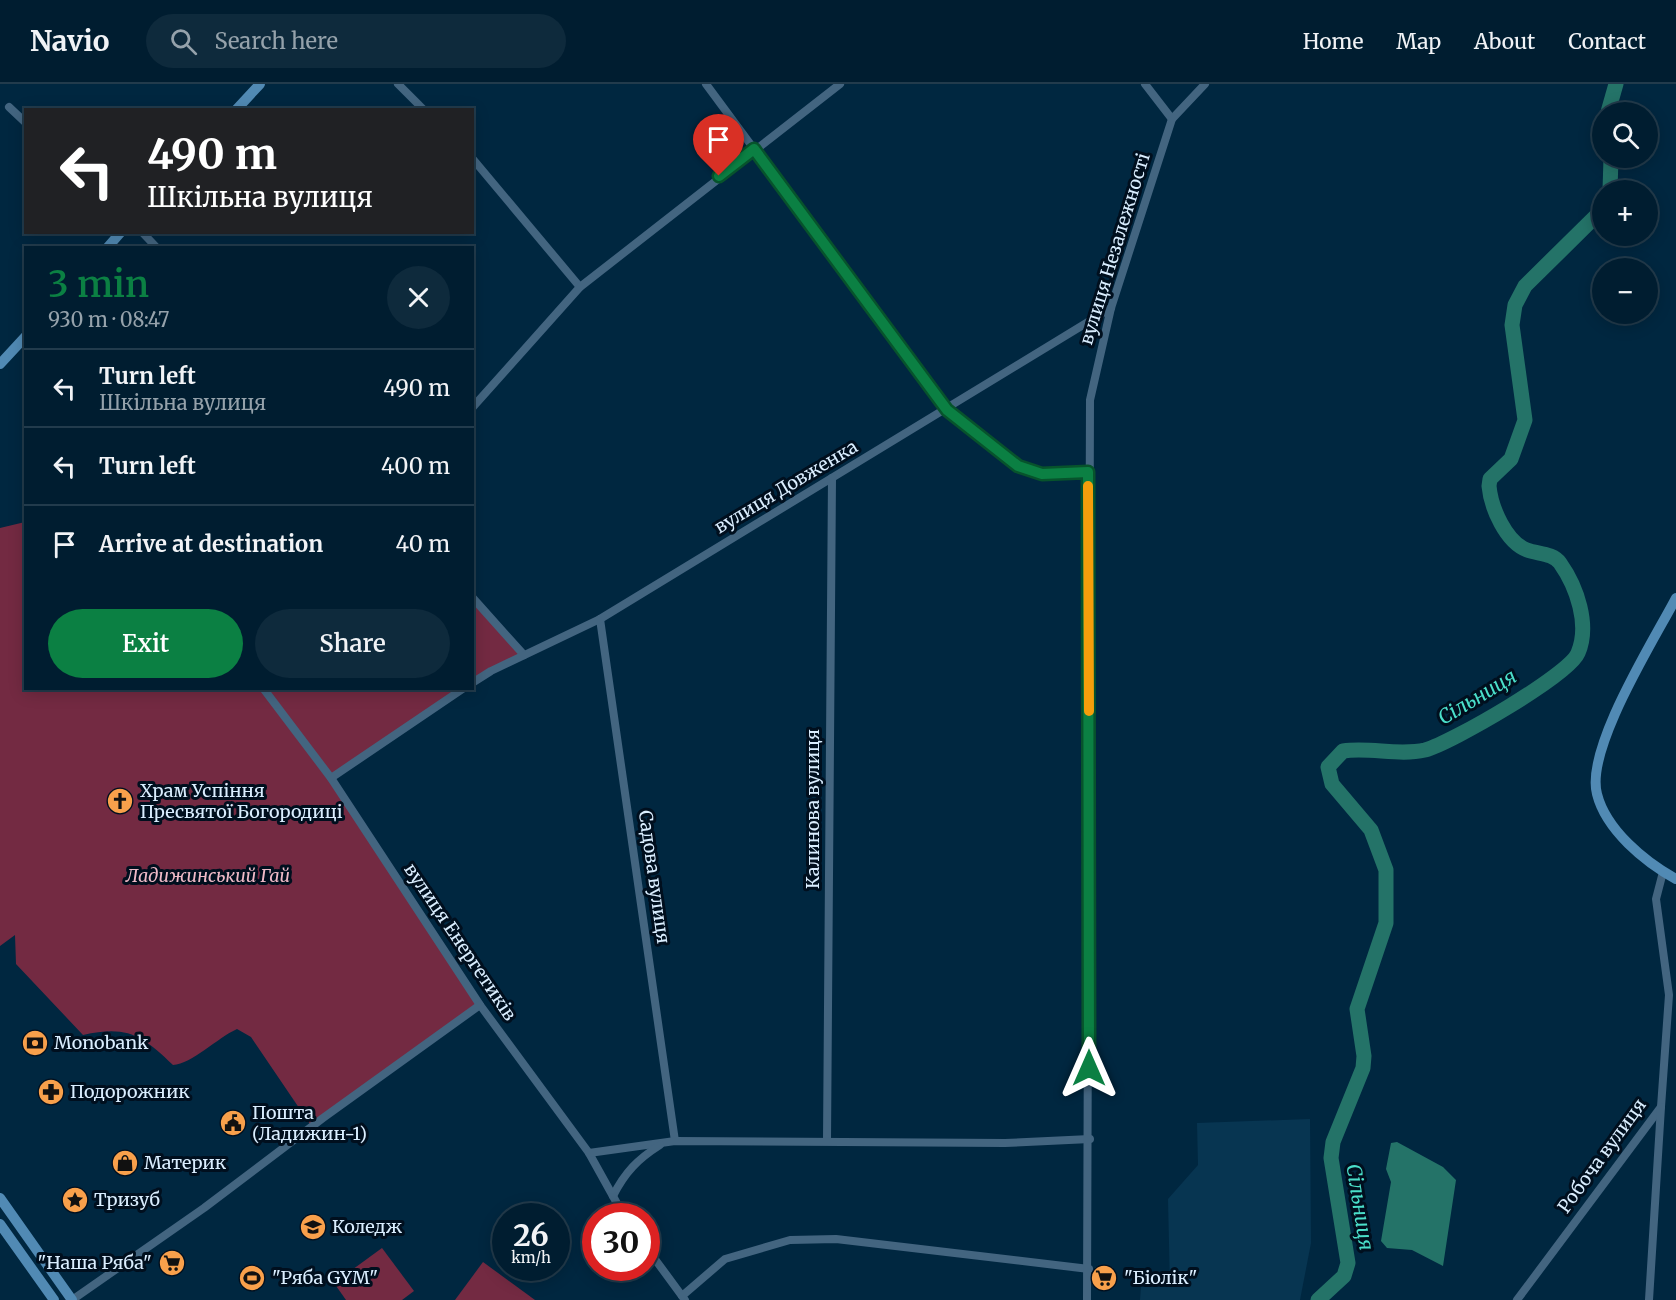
<!DOCTYPE html>
<meta charset="utf-8">
<style>
:root{--surface:#001d30;--page:#0e2a3c;--text:#f1f3f6;--muted:#95a2ab;--line:#223b4c;--accent:#0b8043}
body{margin:0;font-family:Merriweather,serif;background:var(--page);color:var(--text);height:100vh;display:flex;flex-direction:column;font-size:22px;white-space:nowrap}
*{box-sizing:border-box;margin:0}
p{font-size:20px;color:var(--muted)}
.icon{flex:none;width:33px;height:33px;fill:none;stroke:currentColor;stroke-width:2;stroke-linecap:round;stroke-linejoin:round}
.map{position:relative;flex:1;overflow:hidden}
.details{position:absolute;left:24px;top:162px;width:450px;height:444px;display:flex;flex-direction:column;background:var(--surface);border-radius:0px;box-shadow:0 3px 15px #0003,0 0 0 2px var(--line)}
.details>*{flex:none}
.hud{position:absolute;left:24px;top:24px;width:450px;height:126px;border-radius:0px;box-shadow:0 3px 15px #0003,0 0 0 2px var(--line);background:#202124;color:#fff;overflow:hidden}
.controls{position:absolute;left:1592px;top:18px;display:grid;gap:12px}
.controls a{display:grid;place-items:center;width:66px;height:66px;border-radius:50%;background:var(--surface);box-shadow:0 3px 15px #0003,0 0 0 2px var(--line);font-size:30px}
.speed{position:absolute;left:492px;top:1119px;display:flex;gap:12px;font-size:30px;font-weight:700;text-align:center}
.speed>*{display:grid;place-content:center;width:78px;height:78px;border-radius:50%;background:var(--surface);box-shadow:0 3px 15px #0003,0 0 0 2px var(--line);line-height:1}
.speed small{font-size:15px;font-weight:400}
.speed .limit{border:9px solid #d22;background:#fff;color:#111}
.pin{position:absolute;display:grid;place-items:center;width:51px;height:51px;color:#fff;margin:-62px -26px;border-radius:50% 50% 50% 0;rotate:-45deg;box-shadow:0 0 6px #0007}
.pin .icon{rotate:45deg}
.me{position:absolute;width:66px;margin:-33px;rotate:0deg;stroke-linejoin:round;filter:drop-shadow(0 0 4px #0008)}
.turn{display:flex;align-items:center;gap:21px;height:126px;padding:0 24px;font-size:27px}
.turn .icon{width:78px;height:78px;stroke-width:2.5}
.turn b{display:block;font-size:42px;line-height:51px}
.round{display:grid;place-items:center;flex:none;width:63px;height:63px;border-radius:32px;background:var(--page)}
.summary{display:flex;align-items:center;justify-content:space-between;height:102px;padding:0 24px}
h1{font-size:36px;font-weight:600;line-height:45px;color:var(--accent)}
.primary-button{display:flex;gap:12px;margin-top:auto;padding:12px 24px}
.primary-button a{flex:1;height:69px;border-radius:36px;background:var(--accent);color:#fff;font-size:24px;font-weight:600;line-height:69px;text-align:center}
.primary-button a+a{background:var(--page);color:var(--text)}
ul{padding:0;list-style:none}
li{display:flex;align-items:center;gap:18px;height:78px;padding:0 24px;border-top:2px solid var(--line)}
li div{flex:1}
li b{display:block;font-size:22px}
li em{font-style:normal}
header{display:flex;align-items:center;gap:36px;box-sizing:border-box;height:84px;padding:0 30px;background:var(--surface);border-bottom:2px solid var(--line)}
header strong{font-size:28px}
nav{display:flex;gap:33px;margin-inline-start:auto;font-size:21px}
.search{width:420px;height:54px;background:var(--page);display:flex;align-items:center;gap:15px;box-sizing:border-box;padding:0 21px;border-radius:33px;color:var(--muted);font-size:22px}
.map>svg:first-child{display:block}
</style>
<header>
<strong>Navio</strong>
<div class="search"><svg class="icon" aria-label="search" viewBox="0 0 24 24"><circle cx="10" cy="10" r="6"/><path d="M15 15l6 6"/></svg>Search here</div>
<nav><a>Home</a><a>Map</a><a>About</a><a>Contact</a></nav>
</header>
<div class="map">
<svg width="1676" height="1216" viewBox="0 0 1676 1216">
<rect width="100%" height="100%" fill="#002740"/>
<path fill="#073551" d="M1310 1035 1311 1159 1300 1216H1140L1141 1203H1170L1168 1115 1198 1081 1197 1039Z"/>
<g fill="#732a42">
<path d="M25 438 26 604 465 605 331 694 480 921 312 1043 251 953 237 945C217 954 192 980 173 981 142 951 127 941 83 951L16 880 15 851 0 862V444Z"/>
<path d="M472 513 524 571 472 599Z"/>
<path d="M382 1164 414 1207 402 1216H346L334 1199Z"/>
<path d="M483 1178 535 1216H455Z"/>
</g>
<path fill="#247368" d="M1397 1058 1443 1083 1456 1096 1443 1182 1412 1166 1387 1164 1381 1157 1391 1098 1386 1085 1391 1059Z"/>
<g fill="none" stroke-linecap="round" stroke-linejoin="round">
<g stroke="#247368" stroke-width="15">
<path d="M1608 28 1616 0"/>
<path d="M1610 106 1611 74"/>
<path d="M1318 1216 1344 1192 1348 1179 1331 1074 1333 1058 1363 984 1364 972 1357 925 1386 839V786L1371 746 1332 700 1328 683 1343 667C1370 663 1399 672 1425 666 1451 659 1569 591 1578 569 1590 541 1577 503 1560 479 1553 469 1538 470 1527 466 1506 458 1491 424 1489 402L1490 395 1511 375 1525 336 1512 241 1515 221 1525 202 1602 126"/>
</g>
<g stroke="#436580" stroke-width="8">
<path d="M398 0 424 26"/>
<path d="M706 0 947 326 1018 382 1042 390 1088 388"/>
<path d="M1145 0 1172 35"/>
<path d="M9 23 26 39"/>
<path d="M472 74 580 203"/>
<path d="M142 148 157 164"/>
<path d="M472 324 580 203 840 0"/>
<path d="M472 513 524 571"/>
<path d="M600 535 675 1057"/>
<path d="M472 599 491 587 600 535 1111 224"/>
<path d="M263 604 331 694 480 921 589 1069 624 1132"/>
<path d="M331 694 464 604"/>
<path d="M827 1056 832 394"/>
<path d="M589 1069 675 1057 1005 1059 1090 1055"/>
<path d="M613 1112C625 1088 638 1075 660 1061"/>
<path d="M646 1163 685 1216"/>
<path d="M682 1212 725 1175 790 1156 836 1155 1089 1185"/>
<path d="M72 1216 204 1124 323 1034 480 921"/>
<path d="M1087 1216 1090 316 1111 224 1172 35 1205 0"/>
<path d="M1517 1216 1661 1023 1669 911 1656 815 1663 788"/>
<path d="M1649 1216 1661 1023"/>
</g>
<g stroke="#518ab4" stroke-width="10">
<path d="M236 26 260 0"/>
<path d="M107 164 121 148"/>
<path d="M0 280 26 252"/>
<path d="M1676 514C1654 556 1585 665 1597 710 1606 746 1645 778 1676 795"/>
<path d="M0 1114 72 1216"/>
<path d="M0 1140 54 1216"/>
</g>
</g>
<g fill="none" stroke-linecap="round" stroke-linejoin="round">
<g stroke="#07532c" stroke-width="15">
<path id="route" d="M719 92 754 65 947 326 1018 382 1042 390 1088 388 1089 984"/>
</g>
<use href="#route" stroke="#0b8043" stroke-width="10"/>
<path stroke="#f59e0b" stroke-width="10" d="M1088 402 1089 627"/>
</g>
<defs>
<g id="church-disc" transform="scale(1.35)"><circle r="9.5" fill="#f8a04b" stroke="#000f1e"/><path d="M-1.2-6h2.4v3.5h3.3v2.4h-3.3V6h-2.4V-.1h-3.3v-2.4h3.3Z" fill="#111"/></g>
<g id="bank-disc" transform="scale(1.35)"><circle r="9.5" fill="#f8a04b" stroke="#000f1e"/><path d="M-6-4H6V4H-6ZM0-2.3a2.3 2.3 0 1 0 0 4.6a2.3 2.3 0 1 0 0-4.6Z" fill="#111"/></g>
<g id="pharmacy-disc" transform="scale(1.35)"><circle r="9.5" fill="#f8a04b" stroke="#000f1e"/><path d="M-2-6h4v4h4v4h-4v4h-4v-4h-4v-4h4Z" fill="#111"/></g>
<g id="civic-disc" transform="scale(1.35)"><circle r="9.5" fill="#f8a04b" stroke="#000f1e"/><path d="M-.6-6.5H3V-4.5H.6V-3L4-1V1h2V6H-6V1h2V-1L-.6-3ZM-1.2 2.5V6h2.4V2.5Z" fill="#111"/></g>
<g id="shop-disc" transform="scale(1.35)"><circle r="9.5" fill="#f8a04b" stroke="#000f1e"/><path d="M-5-2.5h2.3a2.7 3.5 0 0 1 5.4 0H5L5.5 6h-11ZM-1.5-2.5h3a1.5 2.3 0 0 0-3 0Z" fill="#111"/></g>
<g id="sight-disc" transform="scale(1.35)"><circle r="9.5" fill="#f8a04b" stroke="#000f1e"/><path d="M0-6L1.8-2.2L6-1.7L2.9 1.2L3.7 5.4L0 3.3L-3.7 5.4L-2.9 1.2L-6-1.7L-1.8-2.2Z" fill="#111"/></g>
<g id="university-disc" transform="scale(1.35)"><circle r="9.5" fill="#f8a04b" stroke="#000f1e"/><path d="M0-5L7-2L0 1L-7-2ZM-4 1L0 2.5L4 1V4Q0 6-4 4Z" fill="#111"/></g>
<g id="supermarket-disc" transform="scale(1.35)"><circle r="9.5" fill="#f8a04b" stroke="#000f1e"/><path d="M-6-5.5h2.5l.6 2H6L4.5 2H-2.5L-4.4-4H-6ZM-1.5 3.2a1.3 1.3 0 1 0 .1 0ZM3 3.2a1.3 1.3 0 1 0 .1 0Z" fill="#111"/></g>
<g id="stadium-disc" transform="scale(1.35)"><circle r="9.5" fill="#f8a04b" stroke="#000f1e"/><path d="M0-5a6.5 5 0 1 0 0 10a6.5 5 0 1 0 0-10ZM-3.5-1.8h7v3.6h-7Z" fill="#111"/></g>
</defs>
<g fill-rule="evenodd">
<use href="#church-disc" x="120" y="717"/>
<use href="#bank-disc" x="35" y="959"/>
<use href="#pharmacy-disc" x="51" y="1008"/>
<use href="#civic-disc" x="233" y="1039"/>
<use href="#shop-disc" x="125" y="1079"/>
<use href="#sight-disc" x="75" y="1116"/>
<use href="#university-disc" x="313" y="1143"/>
<use href="#supermarket-disc" x="172" y="1179"/>
<use href="#stadium-disc" x="252" y="1194"/>
<use href="#supermarket-disc" x="1104" y="1194"/>
</g>
<g text-anchor="middle" stroke-width="6" stroke-linejoin="round" paint-order="stroke">
<g font-size="18" fill="#daeeff" stroke="#000f1e">
<text transform="translate(1115 165) rotate(-73)" y="6">вулиця Незалежності</text>
<text transform="translate(786 403) rotate(-31)" y="6">вулиця Довженка</text>
<text transform="translate(813 725) rotate(-90)" y="6">Калинова вулиця</text>
<text transform="translate(654 793) rotate(82)" y="6">Садова вулиця</text>
<text transform="translate(460 858) rotate(56)" y="6">вулиця Енергетиків</text>
<text transform="translate(1602 1072) rotate(-54)" y="6">Робоча вулиця</text>
</g>
<g font-size="18" fill="#daeeff" stroke="#000f1e" text-anchor="start">
<text x="140" y="713">Храм Успіння<tspan x="140" dy="21">Пресвятої Богородиці</tspan></text>
<text x="54" y="965">Monobank</text>
<text x="70" y="1014">Подорожник</text>
<text x="252" y="1035">Пошта<tspan x="252" dy="21">(Ладижин-1)</tspan></text>
<text x="144" y="1085">Материк</text>
<text x="94" y="1122">Тризуб</text>
<text x="332" y="1149">Коледж</text>
<text x="152" y="1185" text-anchor="end">"Наша Ряба"</text>
<text x="272" y="1200">"Ряба GYM"</text>
<text x="1124" y="1200">"Біолік"</text>
</g>
<g font-size="18" font-style="italic" fill="#efbac7" stroke="#000f1e">
<text x="208" y="798">Ладижинський Гай</text>
</g>
<g font-size="20" font-style="italic" fill="#4adfca" stroke="#000f1e">
<text transform="translate(1477 613) rotate(-31)" y="7">Сільниця</text>
<text transform="translate(1360 1123) rotate(81)" y="7">Сільниця</text>
</g>
</g>
</svg>
<div class="controls">
<a><svg class="icon" aria-label="search" viewBox="0 0 24 24"><circle cx="10" cy="10" r="6"/><path d="M15 15l6 6"/></svg></a>
<a>+</a>
<a>−</a>
</div>
<div class="speed"><div>26<small>km/h</small></div><div class="limit">30</div></div>
<div class="pin" style="left:719px;top:92px;background:#d93025"><svg class="icon" aria-label="arrive" viewBox="0 0 24 24"><path d="M6 21V4h12l-3 4 3 4H6"/></svg></div>
<svg class="me" style="left:1089px;top:984px" viewBox="-20 -20 40 40"><path d="M0-17L14 15 0 8-14 15z" fill="#0b8043" stroke="#fff" stroke-width="4"/></svg>
<div class="hud">
<div class="turn"><svg class="icon" aria-label="left" viewBox="0 0 24 24"><path d="M17 20v-9H6M10 6l-5 5 5 5"/></svg><div><b>490 m</b>Шкільна вулиця</div></div>
</div>
<section class="details">
<div class="summary"><div><h1>3 min</h1><p>930 m · 08:47</p></div><a class="round"><svg class="icon" aria-label="close" viewBox="0 0 24 24"><path d="M6 6l12 12M18 6L6 18"/></svg></a></div>
<ul>
<li><svg class="icon" aria-label="left" viewBox="0 0 24 24"><path d="M17 20v-9H6M10 6l-5 5 5 5"/></svg><div><b>Turn left</b><p>Шкільна вулиця</p></div><em>490 m</em></li>
<li><svg class="icon" aria-label="left" viewBox="0 0 24 24"><path d="M17 20v-9H6M10 6l-5 5 5 5"/></svg><div><b>Turn left</b></div><em>400 m</em></li>
<li><svg class="icon" aria-label="arrive" viewBox="0 0 24 24"><path d="M6 21V4h12l-3 4 3 4H6"/></svg><div><b>Arrive at destination</b></div><em>40 m</em></li>
</ul>
<div class="primary-button"><a>Exit</a><a>Share</a></div>
</section>
</div>
